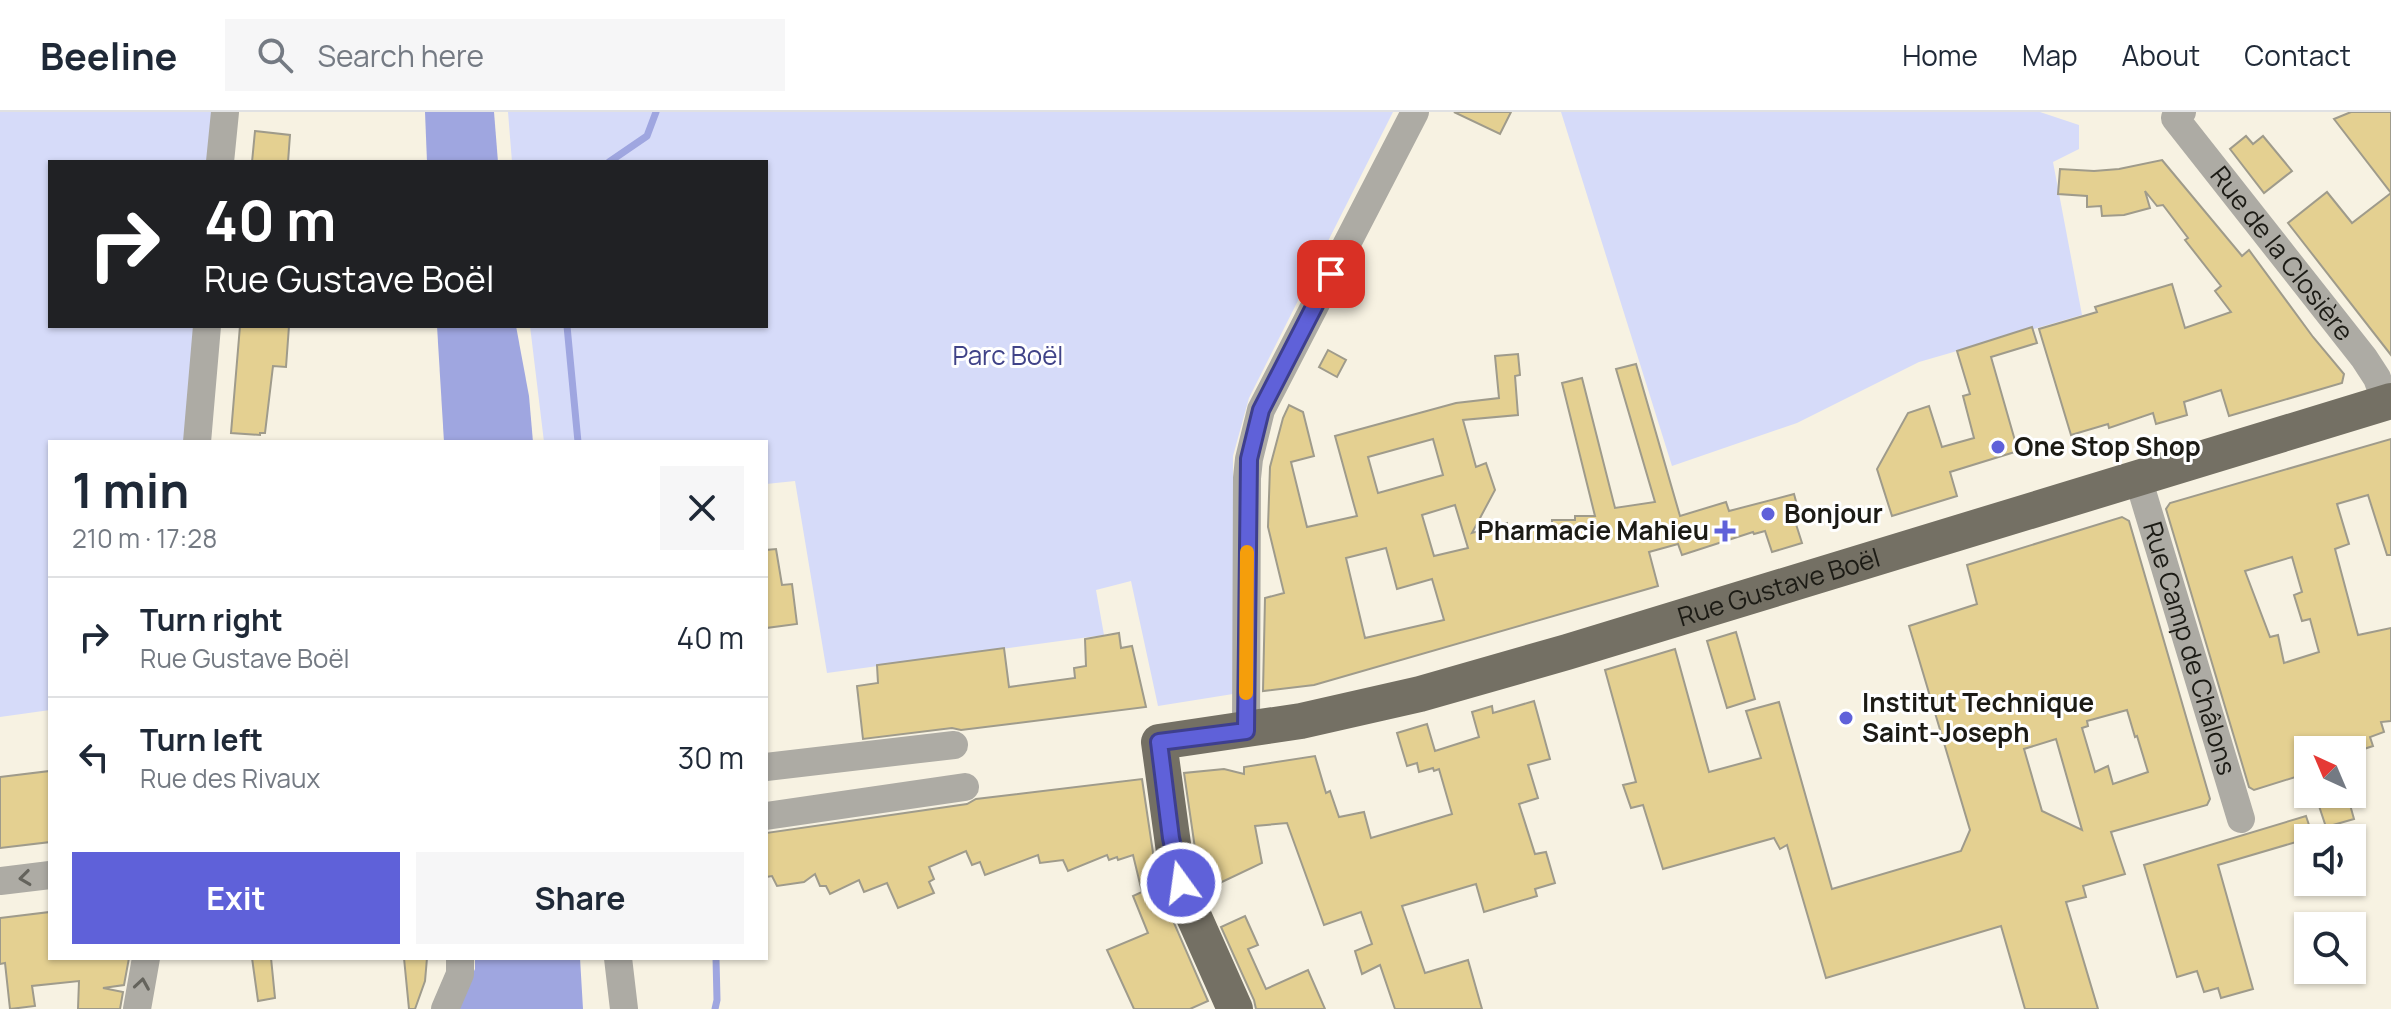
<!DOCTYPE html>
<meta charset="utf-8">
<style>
:root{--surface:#fff;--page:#f6f6f7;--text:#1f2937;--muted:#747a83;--line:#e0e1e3;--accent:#5f61d9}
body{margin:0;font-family:Manrope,sans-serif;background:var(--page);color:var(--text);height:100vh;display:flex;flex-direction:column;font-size:30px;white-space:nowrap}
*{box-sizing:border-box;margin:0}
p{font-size:26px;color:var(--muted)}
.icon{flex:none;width:44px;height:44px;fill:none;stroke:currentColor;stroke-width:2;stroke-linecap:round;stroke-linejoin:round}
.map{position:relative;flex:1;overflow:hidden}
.sheet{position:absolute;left:48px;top:328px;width:720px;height:520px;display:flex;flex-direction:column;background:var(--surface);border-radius:0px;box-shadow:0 2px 6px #0004}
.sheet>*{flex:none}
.top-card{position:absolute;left:48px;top:48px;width:720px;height:168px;border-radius:0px;box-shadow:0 2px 6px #0004;background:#202124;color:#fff;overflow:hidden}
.needle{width:52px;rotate:316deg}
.fabs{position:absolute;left:2294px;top:624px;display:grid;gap:16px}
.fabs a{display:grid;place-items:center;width:72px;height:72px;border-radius:0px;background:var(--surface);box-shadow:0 2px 6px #0004;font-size:40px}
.pin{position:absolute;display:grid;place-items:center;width:68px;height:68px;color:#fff;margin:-34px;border-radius:16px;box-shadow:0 4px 12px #0006}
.me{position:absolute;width:88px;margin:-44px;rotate:346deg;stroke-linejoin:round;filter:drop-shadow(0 0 6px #0008)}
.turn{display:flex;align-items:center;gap:28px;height:168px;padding:0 24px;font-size:36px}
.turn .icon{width:104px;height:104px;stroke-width:2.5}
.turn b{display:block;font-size:56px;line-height:68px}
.round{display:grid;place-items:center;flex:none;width:84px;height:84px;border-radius:0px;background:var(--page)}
.summary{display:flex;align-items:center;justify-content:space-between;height:136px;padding:0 24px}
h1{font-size:48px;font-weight:700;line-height:60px}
.action{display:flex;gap:16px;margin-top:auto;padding:16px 24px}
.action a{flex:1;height:92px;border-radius:0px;background:var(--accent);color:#fff;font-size:32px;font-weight:700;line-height:92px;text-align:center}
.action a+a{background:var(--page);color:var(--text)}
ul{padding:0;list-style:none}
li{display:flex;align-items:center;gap:24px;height:120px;padding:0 24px;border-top:2px solid var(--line)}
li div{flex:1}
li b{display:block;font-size:30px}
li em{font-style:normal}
header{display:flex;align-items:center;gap:48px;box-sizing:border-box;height:112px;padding:0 40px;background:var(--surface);border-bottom:2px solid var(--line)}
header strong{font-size:38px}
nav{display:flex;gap:44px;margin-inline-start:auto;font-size:28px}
.search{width:560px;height:72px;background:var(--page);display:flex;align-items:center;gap:20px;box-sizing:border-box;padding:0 28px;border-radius:0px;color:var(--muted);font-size:30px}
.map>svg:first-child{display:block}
</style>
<header>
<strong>Beeline</strong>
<div class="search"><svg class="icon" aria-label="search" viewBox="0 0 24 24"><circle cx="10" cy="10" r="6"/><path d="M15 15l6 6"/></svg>Search here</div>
<nav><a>Home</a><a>Map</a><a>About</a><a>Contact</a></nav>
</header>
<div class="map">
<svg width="2391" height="897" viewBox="0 0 2391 897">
<rect width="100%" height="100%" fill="#f7f2e2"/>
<g fill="#d6dbf9">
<path d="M0 0H225L220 50H50V214H207L197 330H50V598L0 605Z"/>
<path d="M508 0H1393L1249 286 1233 344V582L1158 594 1131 469 1096 478 1104 523 827 561 795 369 766 372V330H544L530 214H766V50H512Z"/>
<path d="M1561 0H2040L2079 13V37L2053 50 2082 203 1919 250 1797 311 1672 354Z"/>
</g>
<g fill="#9fa6e0">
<path d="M425 0H494L498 50H427Z"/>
<path d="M437 214H516L529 284 533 330H444Z"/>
<path d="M475 846H580L583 897H456L475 857Z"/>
</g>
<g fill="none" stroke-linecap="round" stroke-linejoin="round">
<g stroke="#9fa6e0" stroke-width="7">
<path d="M609 50 647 24 656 0"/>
<path d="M567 214 578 330"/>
<path d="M715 897 717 888 716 846"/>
</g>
</g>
<g fill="#e4d091" stroke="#9f9b8b" stroke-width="2" fill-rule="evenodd">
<path d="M1454 0H1511L1500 22Z"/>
<path d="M2351 0H2391V243L2288 111 2327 80 2352 111 2391 81 2334 7Z"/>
<path d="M255 19 290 23 288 50H252Z"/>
<path d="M2246 24 2253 32 2263 24 2292 59 2264 81 2230 37Z"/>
<path d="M2162 48 2242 144 2249 138 2313 225 2344 262 2342 271 2229 304 2221 278 2184 290 2187 303 2156 312 2153 301 2109 316 2108 312 2071 323 2039 217 2097 200 2095 195 2172 172 2185 216 2231 200 2215 179 2221 174 2185 128 2188 126 2163 93 2157 94 2145 79 2150 96 2124 103 2102 104 2101 94 2087 95V84L2058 82 2060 57 2094 59 2119 57Z"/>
<path d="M240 214H289L286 255 273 254 265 321H260V323L231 321Z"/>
<path d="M2032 215 2037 231 1991 245 2018 339 1950 360 1957 384 1892 404 1877 357 1908 301 1929 294 1942 335 1974 326 1963 284 1970 282 1957 239Z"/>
<path d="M1328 238 1346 248 1337 265 1319 255Z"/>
<path d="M1518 242 1520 263 1515 264 1518 303 1463 308 1476 355 1486 351 1495 378 1472 421 1507 411V417L1552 415V408H1575V404H1595L1562 271 1582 266 1615 396 1655 390 1616 257 1636 252 1680 404 1726 390 1729 399 1794 382 1800 404 1794 406 1802 431 1772 440 1765 419 1754 422 1753 420 1682 443 1678 432 1649 440 1658 474 1314 573 1263 579 1265 486 1284 481 1268 415 1270 355 1283 306 1289 293 1303 300 1314 344 1291 350 1307 415 1357 404 1335 324 1456 291 1499 286 1495 244ZM1433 327 1443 363 1378 381 1368 345ZM1455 393 1468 436 1434 444 1422 403ZM1386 436 1397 477 1432 467 1444 508 1365 526 1346 446Z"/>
<path d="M2391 327V443H2387L2368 383 2337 392 2349 432 2335 437 2358 523 2391 516V609L2381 610 2384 620 2370 625 2373 634 2361 638H2308V661L2254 678 2249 675 2166 397 2170 391ZM2292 445 2302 480 2294 483 2302 509 2310 507 2319 540 2284 551 2278 523 2270 525 2245 459Z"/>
<path d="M2122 405 2129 409 2210 687 2207 693 2111 720 2125 762 2083 774 2086 785 2066 790 2098 897H2025L2001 814 1826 866 1787 733 1780 737 1774 726 1663 757 1643 693 1631 696 1623 673 1636 670 1605 558 1675 537 1709 660 1761 646 1746 599 1779 590 1832 777 1961 739 1970 718 1909 514 1977 492 1967 453ZM2127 598 2135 625 2137 624 2148 660 2113 672 2108 654 2095 660 2082 616 2088 614 2087 609ZM2056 627 2082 718 2042 699 2024 637Z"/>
<path d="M776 437 782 473 792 472 797 512 766 516V438Z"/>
<path d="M1736 520 1755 587 1727 596 1707 529Z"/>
<path d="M1119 521 1121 536 1132 534 1146 595 961 618 952 616 863 627 857 574 878 571 877 553 1004 536 1009 575 1075 566 1074 556 1086 554 1085 527Z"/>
<path d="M1534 589 1550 647 1528 653 1538 686 1519 692 1535 742 1546 740 1555 771 1535 777 1537 784 1484 800 1476 772 1402 794 1425 861 1468 848 1482 897H1395L1380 853 1362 862 1355 839 1372 832 1361 800 1324 813 1287 711 1255 714 1262 751 1205 778 1197 750 1184 661 1224 657 1244 662V655L1315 644 1326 681 1330 679 1339 705 1364 700 1371 726 1452 702 1439 657 1434 659 1433 656 1419 660 1417 651 1407 654 1397 621 1427 612 1435 639 1479 625 1472 600 1492 594 1493 601Z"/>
<path d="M50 659V730L0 736V665Z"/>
<path d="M1142 667 1155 754 1153 755 1167 795 1208 889 1190 897H1134L1107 838 1148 821 1133 784 1142 780 1133 743 1118 748 1117 745 1109 748 1107 743 1068 759 1063 748 1040 751 1038 743 985 763 980 750 972 753 966 739 929 755 934 767 929 770 934 781 898 796 887 771 864 780 859 768 830 782 826 774H820L815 762 804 770 777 774 772 764 766 765V721L967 692 976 687Z"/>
<path d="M2347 682 2354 707 2326 715 2318 691Z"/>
<path d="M2306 704 2313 725 2218 753 2253 877 2221 886 2218 876 2204 880 2197 859 2177 865 2144 753Z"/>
<path d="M50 800V846H129L124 873 103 876 123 880 120 897H78L79 869 32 874 35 894 10 897 5 851 0 852V806Z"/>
<path d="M1245 804 1258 833 1248 837 1266 877 1308 858 1325 897H1256L1254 888 1221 815Z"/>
<path d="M252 846H271L275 886 258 889Z"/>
<path d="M404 846H427L425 869 415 897H409Z"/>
</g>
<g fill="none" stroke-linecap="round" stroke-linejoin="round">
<g stroke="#adaba4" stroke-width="28">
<path id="s1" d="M2182 0 2175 6 2364 246 2377 266 2386 290"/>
<path d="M220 50 225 0"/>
<path d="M197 330 207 214"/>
<path id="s2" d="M2138 366 2241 707"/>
<path d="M1246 619 1247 366 1249 347 1261 298 1415 0"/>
<path d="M766 655 954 633"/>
<path d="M766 704 965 675"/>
<path d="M0 769 50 763"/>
<path d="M618 846 624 897"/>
<path d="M137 897 146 846"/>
<path d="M445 897 460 862V846"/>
</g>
<path stroke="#747064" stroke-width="36" id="s3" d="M1235 897 1186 787 1176 754 1159 630 1301 609 1420 582 1567 540 2391 289"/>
</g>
<defs><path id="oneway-chevron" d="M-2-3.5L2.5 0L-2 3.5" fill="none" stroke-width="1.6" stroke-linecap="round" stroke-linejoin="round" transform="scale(2)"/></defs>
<g stroke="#64635c">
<use href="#oneway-chevron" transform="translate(25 766) rotate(173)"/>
<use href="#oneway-chevron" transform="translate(142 872) rotate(-81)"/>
</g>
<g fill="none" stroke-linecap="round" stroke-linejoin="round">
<g stroke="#3e3f8d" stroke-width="20">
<path id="route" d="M1181 771 1171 726 1159 630 1246 619 1249 347 1261 298 1331 162"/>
</g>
<use href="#route" stroke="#5f61d9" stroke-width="14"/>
<path stroke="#f59e0b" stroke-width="14" d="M1246 581 1247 440"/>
</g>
<g fill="#5f61d9" stroke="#fff" stroke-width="3">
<circle cx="1998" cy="335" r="8"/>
<circle cx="1768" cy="402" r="8"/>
<path d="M1721 407h8v8h8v8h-8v8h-8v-8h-8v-8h8z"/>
<circle cx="1846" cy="606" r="8"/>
</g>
<g text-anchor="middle" stroke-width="6" stroke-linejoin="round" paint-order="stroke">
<g font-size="26" fill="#1c1b15" stroke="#fff">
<text dy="9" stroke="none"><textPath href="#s1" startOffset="182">Rue de la Closière</textPath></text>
<text dy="9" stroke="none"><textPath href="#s3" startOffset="920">Rue Gustave Boël</textPath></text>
<text dy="9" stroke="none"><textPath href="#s2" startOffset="178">Rue Camp de Châlons</textPath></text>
</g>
<g font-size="26" fill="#404388" stroke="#fff">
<text x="1008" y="253">Parc Boël</text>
</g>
<g font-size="26" font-weight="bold" fill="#1c1b15" stroke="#fff" text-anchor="start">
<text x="2014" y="344">One Stop Shop</text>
<text x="1784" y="411">Bonjour</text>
<text x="1709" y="428" text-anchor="end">Pharmacie Mahieu</text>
<text x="1862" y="600">Institut Technique<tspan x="1862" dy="30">Saint-Joseph</tspan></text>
</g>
</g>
</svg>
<div class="fabs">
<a><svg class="needle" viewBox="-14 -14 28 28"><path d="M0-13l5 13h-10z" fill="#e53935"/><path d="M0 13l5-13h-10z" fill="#747a83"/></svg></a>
<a><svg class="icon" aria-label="sound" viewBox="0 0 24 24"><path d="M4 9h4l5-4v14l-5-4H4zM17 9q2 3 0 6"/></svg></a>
<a><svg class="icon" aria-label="search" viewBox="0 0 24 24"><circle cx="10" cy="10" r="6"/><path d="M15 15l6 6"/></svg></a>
</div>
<div class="pin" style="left:1331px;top:162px;background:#d93025"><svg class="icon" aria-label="arrive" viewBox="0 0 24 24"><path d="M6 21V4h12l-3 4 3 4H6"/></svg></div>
<svg class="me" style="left:1181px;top:771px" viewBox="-20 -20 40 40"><circle r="17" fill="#5f61d9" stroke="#fff" stroke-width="3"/><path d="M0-11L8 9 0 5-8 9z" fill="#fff"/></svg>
<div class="top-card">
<div class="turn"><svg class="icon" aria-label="right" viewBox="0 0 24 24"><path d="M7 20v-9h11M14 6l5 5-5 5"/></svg><div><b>40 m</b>Rue Gustave Boël</div></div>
</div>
<section class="sheet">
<div class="summary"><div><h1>1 min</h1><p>210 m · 17:28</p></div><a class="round"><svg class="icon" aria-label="close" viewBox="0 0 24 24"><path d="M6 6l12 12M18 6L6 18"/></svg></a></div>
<ul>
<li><svg class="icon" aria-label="right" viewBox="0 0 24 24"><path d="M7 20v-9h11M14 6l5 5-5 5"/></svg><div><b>Turn right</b><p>Rue Gustave Boël</p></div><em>40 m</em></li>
<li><svg class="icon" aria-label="left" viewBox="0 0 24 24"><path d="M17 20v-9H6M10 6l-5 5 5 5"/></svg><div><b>Turn left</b><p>Rue des Rivaux</p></div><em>30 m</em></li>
</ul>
<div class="action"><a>Exit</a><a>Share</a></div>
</section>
</div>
